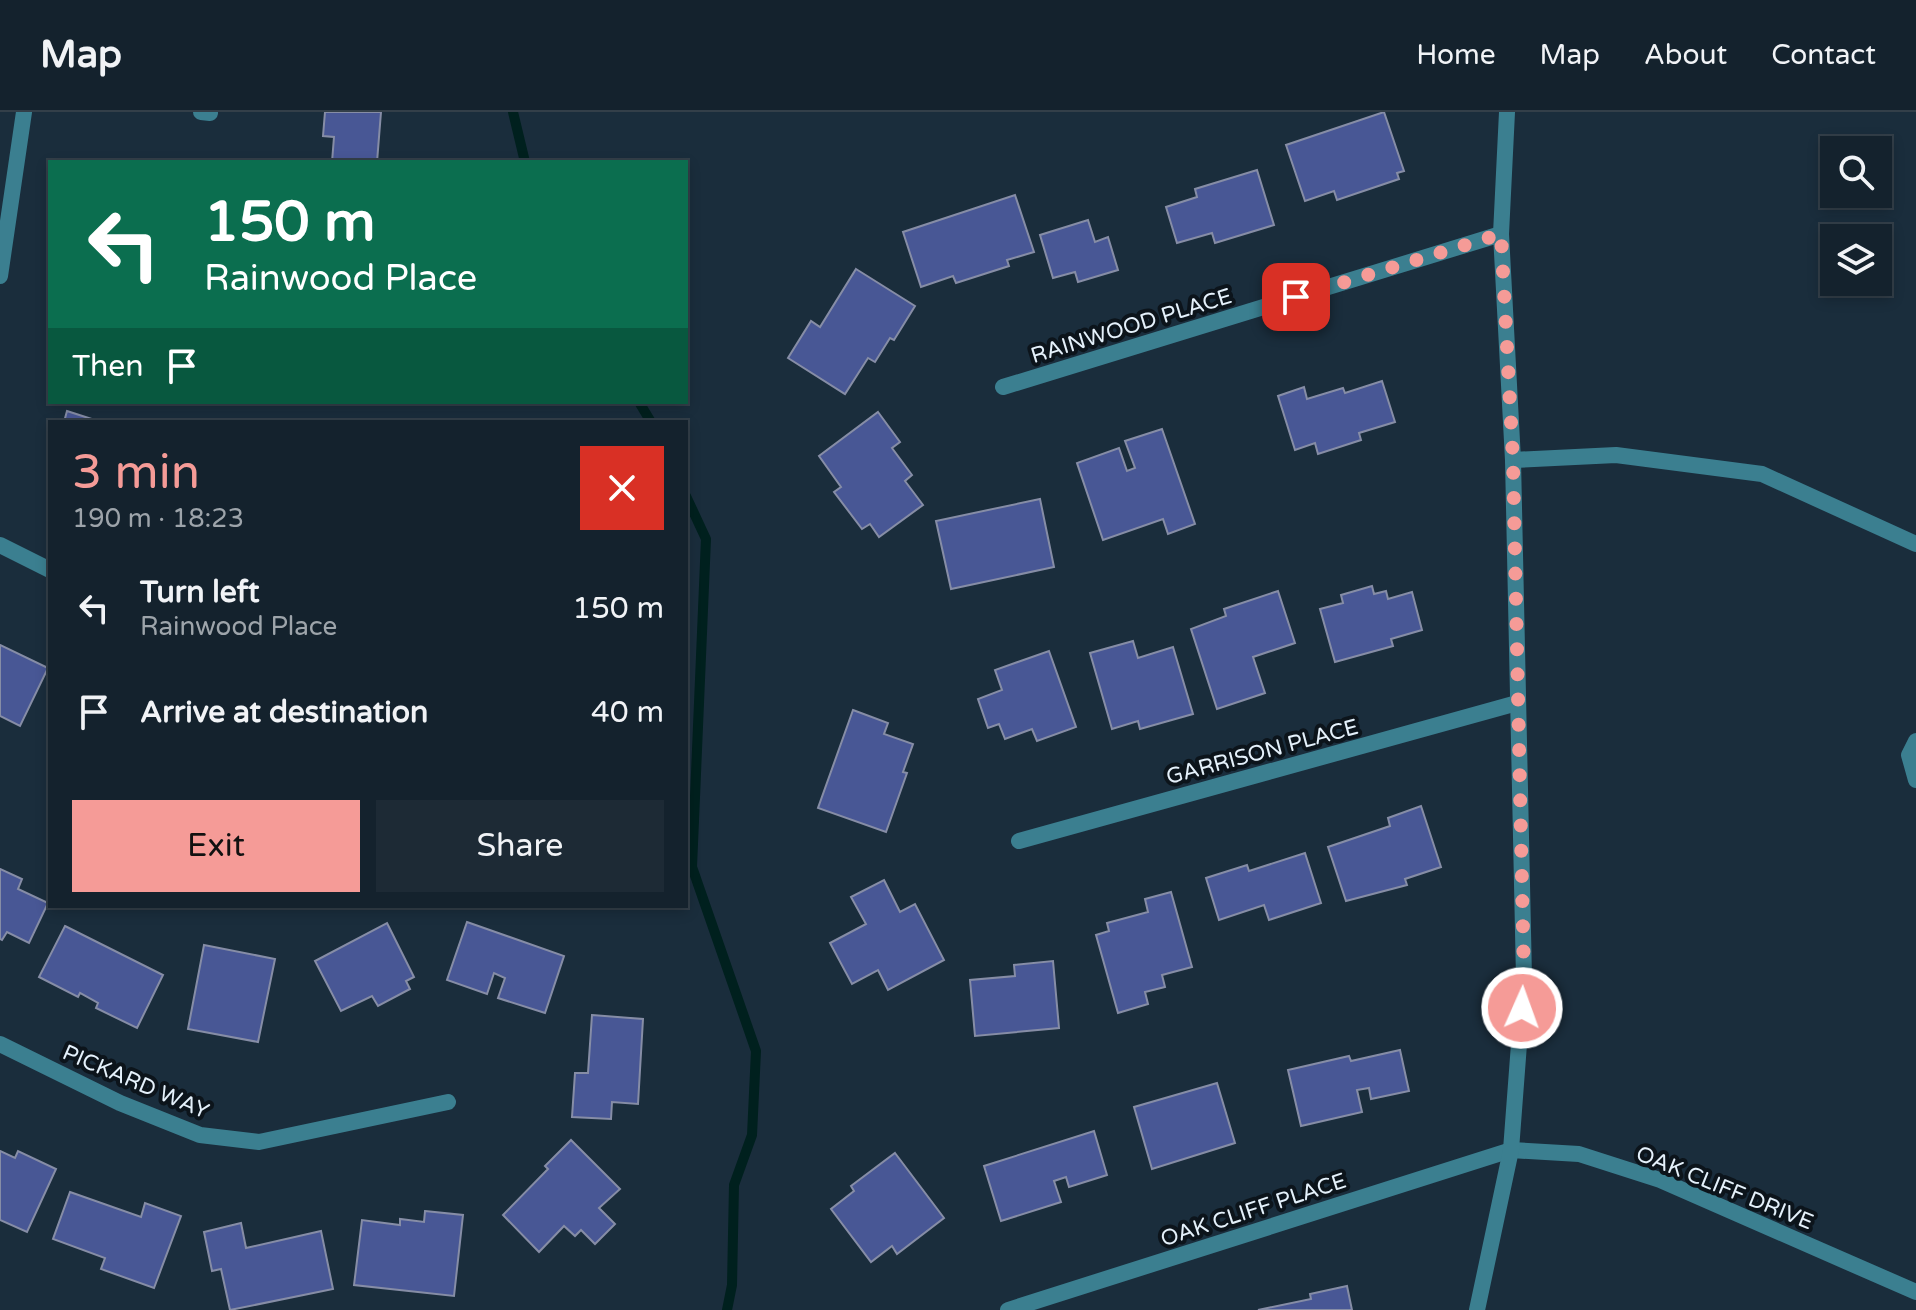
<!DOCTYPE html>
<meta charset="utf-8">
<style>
:root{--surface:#14222d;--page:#1d2a35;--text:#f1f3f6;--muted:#9da4aa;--line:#333f49;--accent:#f59b97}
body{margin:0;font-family:"Varela Round",sans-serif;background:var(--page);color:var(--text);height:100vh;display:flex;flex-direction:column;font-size:30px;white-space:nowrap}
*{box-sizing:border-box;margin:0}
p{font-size:26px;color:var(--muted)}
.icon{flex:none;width:44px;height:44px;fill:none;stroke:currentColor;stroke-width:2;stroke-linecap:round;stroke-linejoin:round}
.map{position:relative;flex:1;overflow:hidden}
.sheet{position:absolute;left:48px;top:308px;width:640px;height:488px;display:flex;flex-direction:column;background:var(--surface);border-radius:0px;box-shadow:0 4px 12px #0003,0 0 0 2px var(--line)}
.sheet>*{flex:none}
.hud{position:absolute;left:48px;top:48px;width:640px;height:244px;border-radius:0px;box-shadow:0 4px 12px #0003,0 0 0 2px var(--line);background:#0b6e4f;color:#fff;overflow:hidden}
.tools{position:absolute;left:1820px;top:24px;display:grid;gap:16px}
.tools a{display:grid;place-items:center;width:72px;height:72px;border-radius:0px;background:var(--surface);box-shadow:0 4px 12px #0003,0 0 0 2px var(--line);font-size:40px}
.pin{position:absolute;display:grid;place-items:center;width:68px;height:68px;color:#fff;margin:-34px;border-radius:16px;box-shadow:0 4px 12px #0006}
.me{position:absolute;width:88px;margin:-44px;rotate:2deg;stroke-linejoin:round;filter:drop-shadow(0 0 6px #0008)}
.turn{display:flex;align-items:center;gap:28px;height:168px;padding:0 24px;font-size:36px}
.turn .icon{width:104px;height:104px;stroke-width:2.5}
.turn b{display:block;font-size:56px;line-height:68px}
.then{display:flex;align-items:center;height:76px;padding:0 24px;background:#0003;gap:16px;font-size:30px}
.round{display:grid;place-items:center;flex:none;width:84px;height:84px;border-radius:0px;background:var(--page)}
.summary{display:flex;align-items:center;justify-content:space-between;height:136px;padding:0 24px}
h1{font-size:48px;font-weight:600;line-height:60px;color:var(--accent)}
.button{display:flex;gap:16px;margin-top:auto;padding:16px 24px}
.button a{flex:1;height:92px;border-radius:0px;background:var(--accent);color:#111;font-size:32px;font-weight:600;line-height:92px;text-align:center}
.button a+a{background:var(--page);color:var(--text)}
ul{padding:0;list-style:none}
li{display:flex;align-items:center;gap:24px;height:104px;padding:0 24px}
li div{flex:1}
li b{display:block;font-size:30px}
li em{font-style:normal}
header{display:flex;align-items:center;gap:48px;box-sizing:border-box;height:112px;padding:0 40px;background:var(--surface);border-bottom:2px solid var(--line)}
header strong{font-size:38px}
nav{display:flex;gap:44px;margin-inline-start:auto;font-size:28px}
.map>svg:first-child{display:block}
</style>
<header>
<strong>Map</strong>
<nav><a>Home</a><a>Map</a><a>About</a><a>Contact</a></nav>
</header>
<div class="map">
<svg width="1916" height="1198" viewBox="0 0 1916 1198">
<rect width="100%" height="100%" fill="#1a2d3c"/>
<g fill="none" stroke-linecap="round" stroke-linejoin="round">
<g stroke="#00201e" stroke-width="10">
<path d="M513 0 525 50"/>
<path d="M639 290 651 310"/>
<path d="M686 384 706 427 692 755 756 939 752 1023 734 1073 732 1173 727 1198"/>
</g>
</g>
<g fill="#485795" stroke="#868da6" stroke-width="2">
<path d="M325 0H381L377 50H332L334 25 323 24Z"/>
<path d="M1384 0 1404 59 1397 61 1399 67 1337 88 1334 79 1305 89 1286 33Z"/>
<path d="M1257 58 1274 113 1215 131 1212 121 1177 131 1166 95 1197 85 1195 77Z"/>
<path d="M1015 83 1034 140 1007 148 1009 154 956 171 953 164 921 175 903 120Z"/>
<path d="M1088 108 1095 130 1108 125 1118 158 1078 170 1075 160 1053 166 1040 123Z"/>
<path d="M856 157 915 194 894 228 890 226 875 250 868 246 845 282 788 246 811 209 820 215Z"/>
<path d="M1382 269 1395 310 1359 321 1361 328 1318 342 1315 331 1295 338 1278 284 1304 275 1307 287 1343 276 1345 281Z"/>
<path d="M67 299 101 310H64Z"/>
<path d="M878 300 900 330 892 336 912 363 905 369 923 393 879 425 870 412 862 417 834 380 841 375 819 344Z"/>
<path d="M1162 317 1195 412 1168 422 1163 407 1103 428 1077 351 1119 336 1127 359 1135 356 1125 329Z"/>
<path d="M1040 387 1054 455 951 477 936 409Z"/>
<path d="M1372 474 1374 482 1386 479 1388 487 1412 480 1422 518 1391 527 1393 534 1335 550 1320 497 1343 491 1341 483Z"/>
<path d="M1278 479 1295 531 1253 545 1265 581 1217 597 1191 517 1226 504 1224 497Z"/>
<path d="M1133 529 1138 546 1173 535 1193 602 1140 617 1138 609 1112 617 1090 541Z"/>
<path d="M0 533 48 556 20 614 0 604Z"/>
<path d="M1049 539 1076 615 1037 629 1032 617 1005 627 999 612 988 616 978 587 1002 578 995 558Z"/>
<path d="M853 598 888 611 884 622 913 632 903 660 907 661 886 720 818 696Z"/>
<path d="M1421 694 1441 755 1405 767 1407 773 1346 789 1328 735 1390 714 1388 706Z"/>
<path d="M1305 741 1321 791 1269 808 1264 793 1219 808 1206 766 1247 753 1249 759Z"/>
<path d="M0 757 22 767 18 777 48 791 29 831 7 820 2 828 0 827Z"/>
<path d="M884 768 900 800 915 792 944 848 888 878 878 858 852 872 830 831 866 812 851 785Z"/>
<path d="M1171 780 1192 855 1162 863 1165 875 1145 880 1148 892 1118 901 1096 823 1109 819 1107 811 1148 800 1145 787Z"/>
<path d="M467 810 564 844 545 901 498 886 505 866 494 861 487 882 447 868Z"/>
<path d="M387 811 414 865 406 869 410 877 378 894 372 884 341 899 315 849Z"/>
<path d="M65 814 163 863 137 916 96 896 98 891 80 881 78 885 39 865Z"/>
<path d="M204 833 275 847 258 930 188 917Z"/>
<path d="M1053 849 1059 916 975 924 970 868 1015 864 1014 853Z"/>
<path d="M592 903 643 907 638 992 612 990 611 1007 572 1005 575 961H588Z"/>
<path d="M1400 938 1409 979 1371 987 1369 976 1357 978 1362 1000 1301 1014 1288 958 1349 944 1351 949Z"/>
<path d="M1217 971 1235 1031 1152 1057 1134 995Z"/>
<path d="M1094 1019 1107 1063 1069 1075 1066 1065 1054 1069 1061 1090 1001 1109 984 1054Z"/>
<path d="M571 1028 620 1077 599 1096 615 1112 595 1132 581 1118 575 1124 564 1114 539 1140 503 1103 548 1057 545 1054Z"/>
<path d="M0 1039 15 1046 18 1039 56 1057 27 1120 0 1108Z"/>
<path d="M895 1041 944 1106 897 1142 892 1134 871 1150 831 1097 854 1079 851 1074Z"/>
<path d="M70 1080 141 1105 145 1091 181 1104 154 1176 101 1157 105 1146 53 1127Z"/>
<path d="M425 1099 463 1103 454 1184 354 1173 362 1108 400 1113V1107L424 1110Z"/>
<path d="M241 1111 246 1136 321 1119 333 1177 230 1198 221 1157 212 1159 204 1120Z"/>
<path d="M1347 1174 1352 1198H1258L1311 1187 1310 1182Z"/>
</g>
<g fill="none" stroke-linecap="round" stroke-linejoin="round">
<g stroke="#3b7f90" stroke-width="16">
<path d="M201 0 210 1"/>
<path d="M0 164 24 0"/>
<path d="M1003 275 1501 122"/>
<path d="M1513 348 1616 343 1762 362 1916 432"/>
<path d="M0 433 50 458"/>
<path d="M1916 629 1909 643 1916 668"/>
<path d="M1019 729 1517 591"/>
<path d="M0 932 120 991 200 1023 259 1030 448 990"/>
<path d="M1008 1198 1511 1038 1579 1042 1660 1068 1916 1180"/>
</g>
<path stroke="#3b7f90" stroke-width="16" d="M1477 1198 1511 1038 1524 866 1513 348 1501 122 1507 0"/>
</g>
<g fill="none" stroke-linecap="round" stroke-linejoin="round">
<path stroke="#f59b97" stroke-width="14" stroke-dasharray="0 25.2" d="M1296 185 1501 122 1513 348 1524 866 1522 896"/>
</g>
<g text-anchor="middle" stroke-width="8" stroke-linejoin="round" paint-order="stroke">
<g font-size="22" fill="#e5f1fb" stroke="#0c141b">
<text transform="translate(1131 213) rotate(-17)" y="8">RAINWOOD PLACE</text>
<text transform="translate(1262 639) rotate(-15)" y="8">GARRISON PLACE</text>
<text transform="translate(136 969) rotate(23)" y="8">PICKARD WAY</text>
<text transform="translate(1725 1075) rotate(22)" y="8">OAK CLIFF DRIVE</text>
<text transform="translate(1253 1097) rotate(-18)" y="8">OAK CLIFF PLACE</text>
</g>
</g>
</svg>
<div class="tools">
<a><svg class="icon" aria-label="search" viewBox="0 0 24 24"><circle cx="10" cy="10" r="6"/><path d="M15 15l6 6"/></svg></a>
<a><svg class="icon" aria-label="layers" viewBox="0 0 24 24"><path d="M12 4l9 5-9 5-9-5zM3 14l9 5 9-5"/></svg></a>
</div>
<div class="pin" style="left:1296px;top:185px;background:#d93025"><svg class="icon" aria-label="arrive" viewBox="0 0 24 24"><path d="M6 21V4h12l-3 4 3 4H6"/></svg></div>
<svg class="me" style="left:1522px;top:896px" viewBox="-20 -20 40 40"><circle r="17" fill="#f59b97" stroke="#fff" stroke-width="3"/><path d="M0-11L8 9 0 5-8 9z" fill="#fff"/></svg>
<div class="hud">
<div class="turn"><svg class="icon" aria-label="left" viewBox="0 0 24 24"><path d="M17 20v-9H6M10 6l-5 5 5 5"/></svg><div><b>150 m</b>Rainwood Place</div></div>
<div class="then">Then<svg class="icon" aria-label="arrive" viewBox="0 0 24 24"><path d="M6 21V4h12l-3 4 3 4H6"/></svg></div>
</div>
<section class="sheet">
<div class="summary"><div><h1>3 min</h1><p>190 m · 18:23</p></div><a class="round" style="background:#d93025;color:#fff"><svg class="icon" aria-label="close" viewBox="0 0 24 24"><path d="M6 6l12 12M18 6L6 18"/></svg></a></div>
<ul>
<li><svg class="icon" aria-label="left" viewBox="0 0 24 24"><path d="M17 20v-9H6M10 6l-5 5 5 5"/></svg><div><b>Turn left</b><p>Rainwood Place</p></div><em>150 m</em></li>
<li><svg class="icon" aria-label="arrive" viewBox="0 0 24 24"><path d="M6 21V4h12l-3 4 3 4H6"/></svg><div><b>Arrive at destination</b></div><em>40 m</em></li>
</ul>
<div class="button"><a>Exit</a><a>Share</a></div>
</section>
</div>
